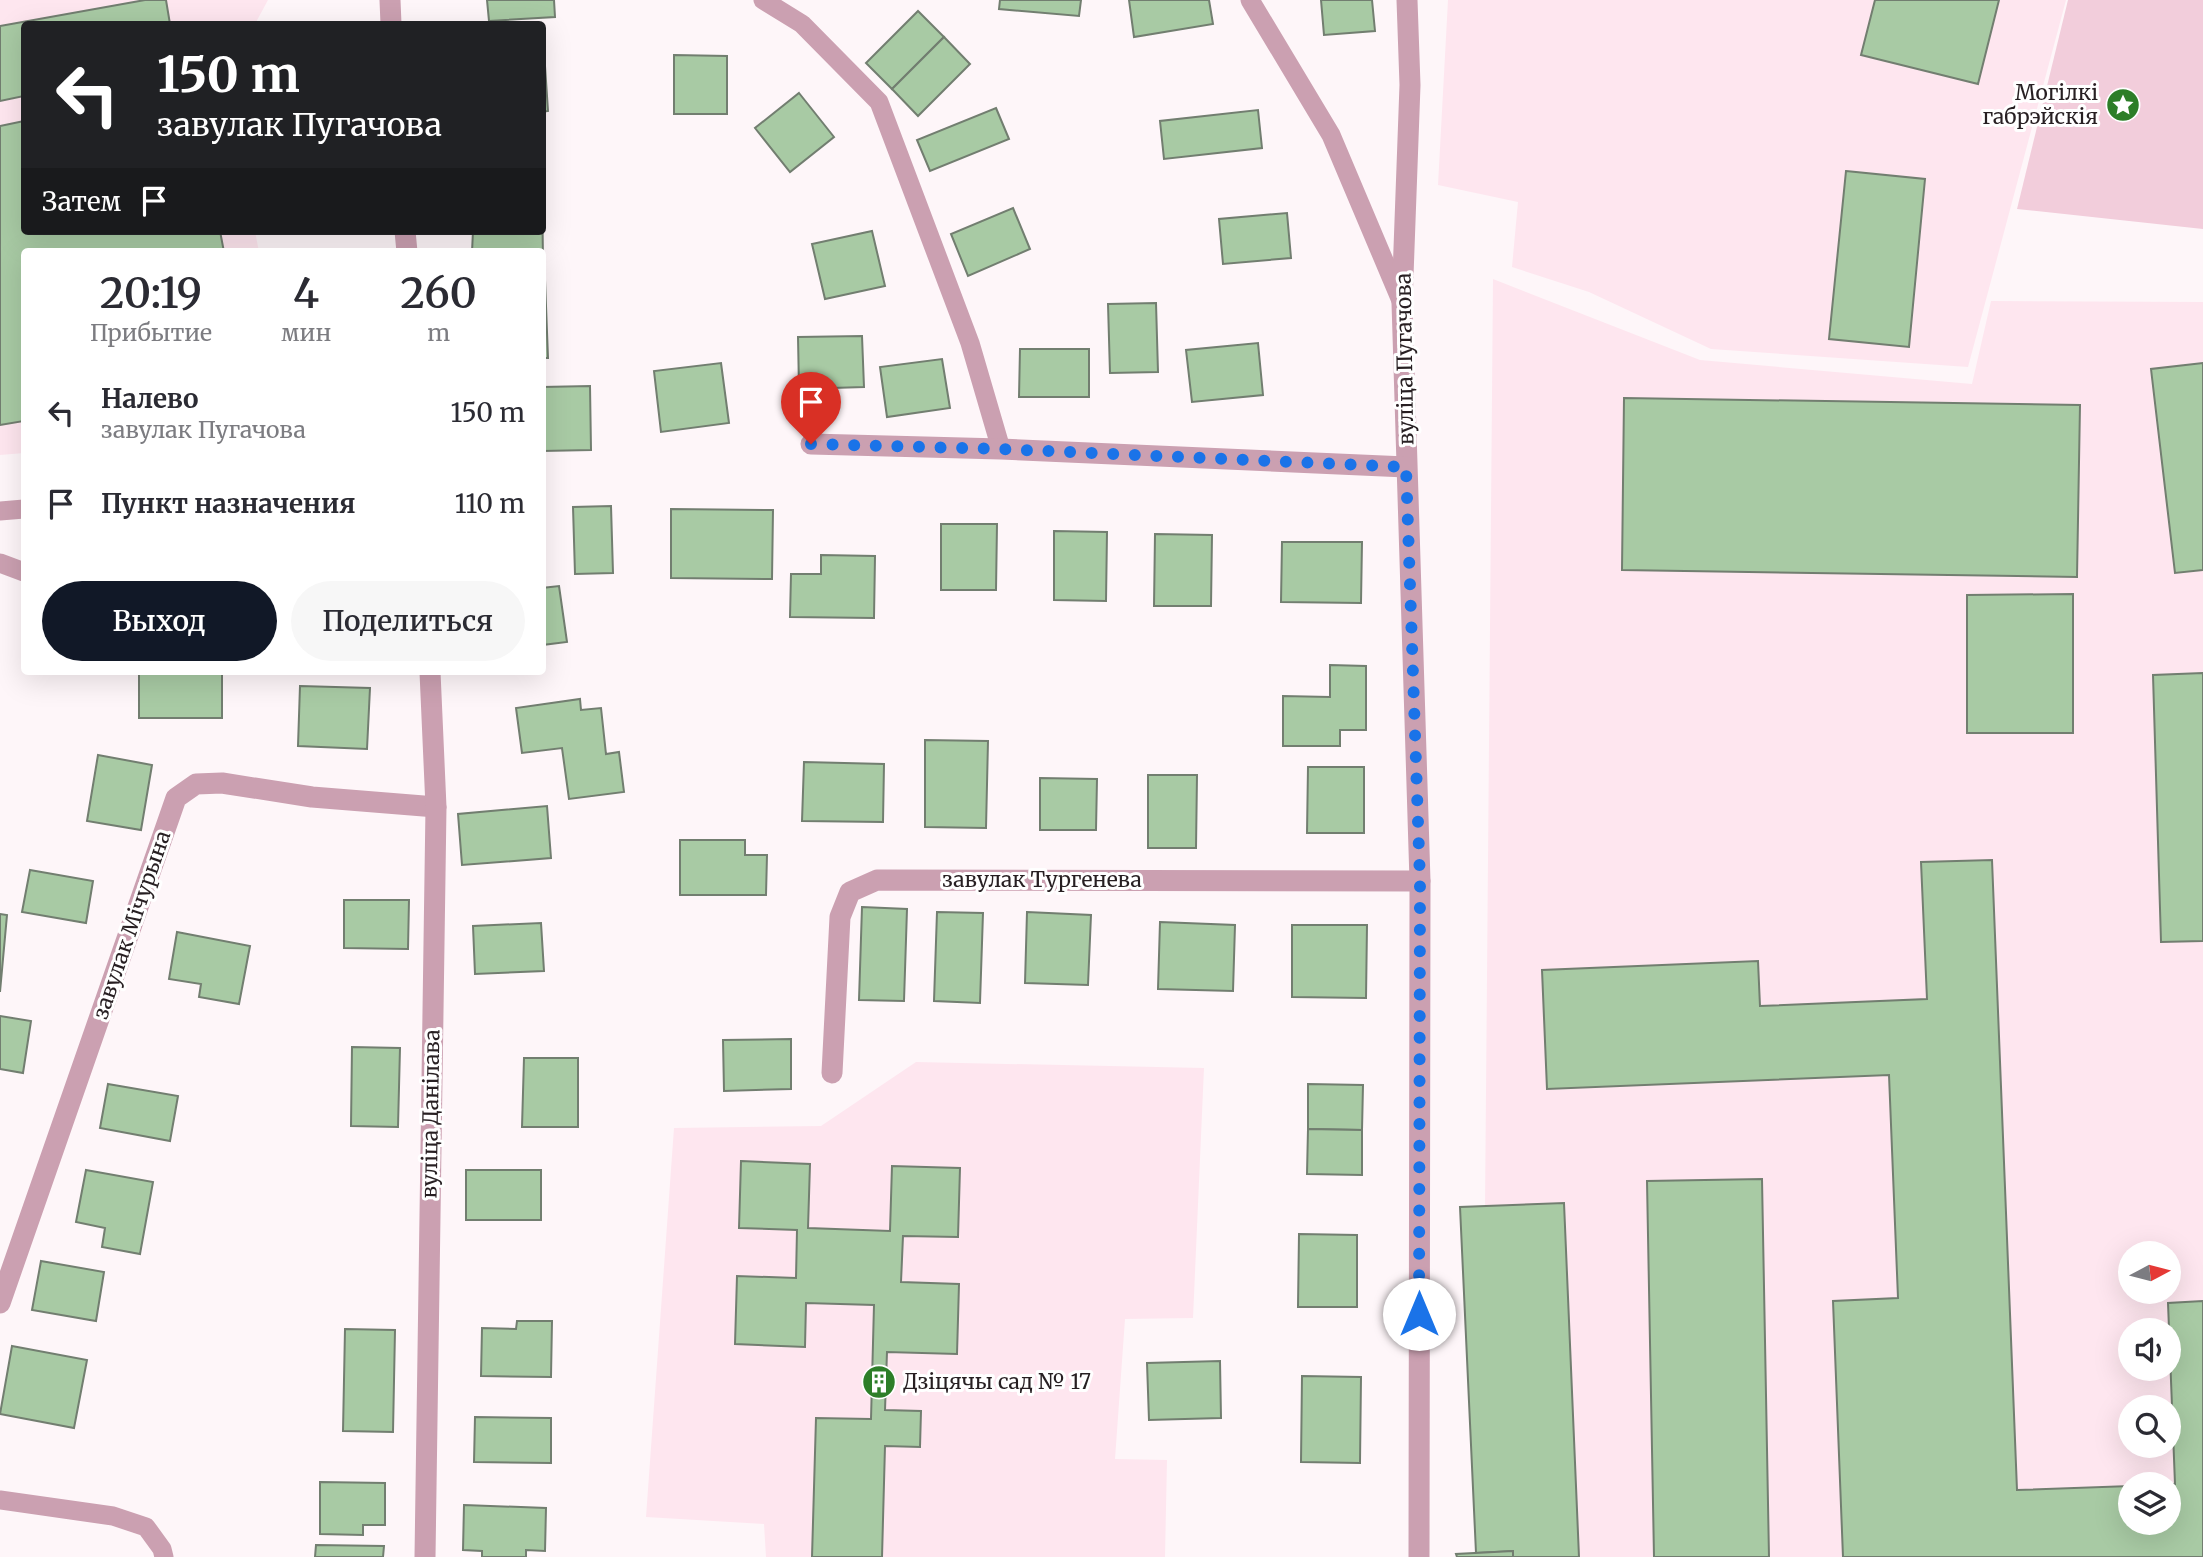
<!DOCTYPE html>
<html lang="ru">
<meta charset="utf-8">
<style>
:root{--surface:#fff;--page:#f7f7f7;--text:#2b2b33;--muted:#7c7c81;--accent:#111827}
body{margin:0;font-family:Merriweather,serif;background:var(--page);color:var(--text);height:100vh;display:flex;flex-direction:column;font-size:26px;white-space:nowrap}
*{box-sizing:border-box;margin:0}
p{font-size:23px;color:var(--muted)}
.icon{flex:none;width:38px;height:38px;fill:none;stroke:currentColor;stroke-width:2;stroke-linecap:round;stroke-linejoin:round}
.map{position:relative;flex:1;overflow:hidden}
.details{position:absolute;left:21px;top:248px;width:525px;height:427px;display:flex;flex-direction:column;background:var(--surface);border-radius:7px;box-shadow:0 7px 28px #0002}
.details>*{flex:none}
.banner{position:absolute;left:21px;top:21px;width:525px;height:214px;border-radius:7px;box-shadow:0 7px 28px #0002;background:#202124;color:#fff;overflow:hidden}
.needle{width:46px;rotate:83deg}
.tools{position:absolute;left:2118px;top:1241px;display:grid;gap:14px}
.tools a{display:grid;place-items:center;width:63px;height:63px;border-radius:50%;background:var(--surface);box-shadow:0 7px 28px #0002;font-size:35px}
.pin{position:absolute;display:grid;place-items:center;width:60px;height:60px;color:#fff;margin:-72px -30px;border-radius:50% 50% 50% 0;rotate:-45deg;box-shadow:0 0 7px #0007}
.pin .icon{rotate:45deg}
.me{position:absolute;width:77px;margin:-38px;rotate:0deg;stroke-linejoin:round;filter:drop-shadow(0 0 5px #0008)}
.turn{display:flex;align-items:center;gap:24px;height:147px;padding:0 21px;font-size:32px}
.turn .icon{width:91px;height:91px;stroke-width:2.5}
.turn b{display:block;font-size:49px;line-height:60px}
.then{display:flex;align-items:center;height:66px;padding:0 21px;background:#0003;gap:14px;font-size:26px}
.eta{display:flex;justify-content:space-evenly;align-items:center;height:119px;text-align:center}
.eta b{font-size:42px;font-weight:600;line-height:49px}
.button{display:flex;gap:14px;margin-top:auto;padding:14px 21px}
.button a{flex:1;height:80px;border-radius:42px;background:var(--accent);color:#fff;font-size:28px;font-weight:600;line-height:80px;text-align:center}
.button a+a{background:var(--page);color:var(--text)}
ul{padding:0;list-style:none}
li{display:flex;align-items:center;gap:21px;height:91px;padding:0 21px}
li div{flex:1}
li b{display:block;font-size:26px}
li em{font-style:normal}
.map>svg:first-child{display:block}
</style>
<div class="map">
<svg width="2203" height="1557" viewBox="0 0 2203 1557">
<rect width="100%" height="100%" fill="#fef6f9"/>
<g fill="#fee6ef" fill-rule="evenodd">
<path d="M0 0H268L255 24H24V231H255L259 252H24V453L0 455Z"/>
<path d="M1448 0H2066L1968 367 1711 349 1589 292 1512 267 1518 202 1438 185Z"/>
<path d="M1493 279 1700 360 1972 384 1991 301 2203 302V1557H1482ZM2130 1253H2168V1292H2130ZM2130 1330H2168V1368H2130ZM2130 1407H2168V1446H2130ZM2130 1484H2168V1522H2130Z"/>
<path d="M916 1062 1204 1068 1193 1318 1125 1319 1115 1459 1167 1460 1165 1557H766L764 1524 646 1517 674 1128 821 1126Z"/>
</g>
<path fill="#f2cddb" d="M2068 0H2203V229L2017 209Z"/>
<g fill="#a8caa4" stroke="#727e70" stroke-width="2">
<path d="M145 0H166L170 24H24V96L0 101V26Z"/>
<path d="M487 0H554L555 17 489 21Z"/>
<path d="M1000 0H1081L1079 16 999 9Z"/>
<path d="M1129 0H1209L1213 24 1134 37Z"/>
<path d="M1321 0H1372L1375 31 1324 35Z"/>
<path d="M1875 0H1999L1978 84 1861 55Z"/>
<path d="M918 11 944 37 892 89 866 63Z"/>
<path d="M944 37 970 64 918 116 892 89Z"/>
<path d="M674 55 727 56V114H674Z"/>
<path d="M542 66H545L548 111 542 112Z"/>
<path d="M799 93 834 137 790 172 755 128Z"/>
<path d="M996 108 1009 139 930 171 917 140Z"/>
<path d="M1258 110 1262 148 1164 159 1160 121Z"/>
<path d="M24 121V231H220L224 252H24V421L0 425V126Z"/>
<path d="M1846 171 1925 179 1909 347 1829 339Z"/>
<path d="M542 184 543 261 542 252H472L473 231H542Z"/>
<path d="M1013 208 1030 249 968 276 951 234Z"/>
<path d="M1287 213 1291 258 1223 264 1219 219Z"/>
<path d="M872 231 885 286 825 299 812 244Z"/>
<path d="M542 280H545L548 358H542Z"/>
<path d="M1156 303 1158 372 1110 373 1108 304Z"/>
<path d="M862 336 864 387 799 389 798 337Z"/>
<path d="M1258 343 1263 395 1192 402 1186 350Z"/>
<path d="M1020 349H1089V397H1019Z"/>
<path d="M942 359 950 408 887 417 880 367Z"/>
<path d="M721 363 729 423 661 432 654 371Z"/>
<path d="M2203 363V570L2175 573 2151 369Z"/>
<path d="M590 386 591 450 542 451V387Z"/>
<path d="M1624 398 2080 405 2077 577 1622 570Z"/>
<path d="M611 506 613 573 575 574 573 507Z"/>
<path d="M671 509 773 510 772 579 671 578Z"/>
<path d="M941 524H997L996 590H941Z"/>
<path d="M1054 531 1107 532 1106 601 1054 600Z"/>
<path d="M1155 534 1212 535 1211 606H1154Z"/>
<path d="M1282 542H1362L1361 603 1281 602Z"/>
<path d="M821 555 875 556 874 618 790 617 791 574H821Z"/>
<path d="M559 586 567 642 542 645V588Z"/>
<path d="M2073 594V733H1967V595Z"/>
<path d="M1330 665 1366 666V730H1340V746H1283V696L1330 697Z"/>
<rect x="139" y="672" width="83" height="46"/>
<path d="M2203 673V941L2161 942 2153 675Z"/>
<path d="M300 686 370 688 367 749 298 746Z"/>
<path d="M580 699 581 710 601 708 606 754 619 752 624 792 569 799 562 748 522 753 516 708Z"/>
<path d="M925 740 988 741 986 828 925 827Z"/>
<path d="M98 755 152 765 141 830 87 821Z"/>
<path d="M804 762 884 764 883 822 802 821Z"/>
<path d="M1308 767H1364V833H1307Z"/>
<path d="M1148 775H1197L1196 848H1148Z"/>
<path d="M1040 778 1097 779 1096 830H1040Z"/>
<path d="M547 806 551 858 462 865 458 814Z"/>
<path d="M680 840H745V855H767L766 895H680Z"/>
<path d="M1992 860 2017 1490 2130 1486V1522H2168V1484H2175L2168 1303 2203 1301V1557H1843L1833 1301 1898 1298 1889 1075 1547 1089 1542 970 1758 961 1760 1006 1927 999 1921 862Z"/>
<path d="M30 870 93 881 86 923 22 912Z"/>
<path d="M344 900H409L408 949 344 948Z"/>
<path d="M862 907 907 909 904 1001 859 1000Z"/>
<path d="M937 912 983 913 980 1003 934 1001Z"/>
<path d="M1027 912 1091 915 1088 985 1025 983Z"/>
<path d="M0 914 7 915 0 992Z"/>
<path d="M1160 922 1235 925 1233 991 1158 989Z"/>
<path d="M541 923 544 971 475 974 473 926Z"/>
<path d="M1292 925H1367L1366 998 1292 997Z"/>
<path d="M177 932 250 946 239 1004 199 997 201 984 169 979Z"/>
<path d="M0 1016 31 1021 23 1073 0 1069Z"/>
<path d="M791 1039V1089L724 1091 723 1040Z"/>
<path d="M352 1047 400 1048 398 1127 351 1126Z"/>
<path d="M524 1058H578V1127H522Z"/>
<path d="M108 1084 178 1096 170 1141 100 1128Z"/>
<path d="M1308 1084 1363 1085 1362 1130 1308 1129Z"/>
<path d="M1308 1129 1362 1130V1175L1307 1174Z"/>
<path d="M741 1161 810 1164 808 1228 890 1231 892 1166 960 1168 958 1237 903 1236 901 1282 959 1284 957 1354 887 1352 885 1410 921 1411 920 1447 885 1446 882 1557H812L816 1418 871 1419 874 1305 806 1303 805 1347 735 1344 737 1276 796 1278 797 1230 739 1228Z"/>
<path d="M86 1170 153 1182 140 1254 102 1247 105 1228 76 1222Z"/>
<rect x="466" y="1170" width="75" height="50"/>
<path d="M1762 1179 1769 1557H1654L1647 1181Z"/>
<path d="M1564 1203 1579 1557H1513V1551L1476 1553 1460 1207Z"/>
<path d="M1299 1234 1357 1235V1307H1298Z"/>
<path d="M41 1261 104 1272 96 1321 32 1310Z"/>
<path d="M517 1321H552L551 1377 481 1376 482 1328 516 1329Z"/>
<path d="M345 1329 395 1330 393 1432 343 1431Z"/>
<path d="M12 1346 87 1360 74 1428 0 1414Z"/>
<path d="M1220 1361 1221 1418 1149 1420 1147 1363Z"/>
<path d="M1302 1376 1361 1377 1360 1463 1301 1462Z"/>
<path d="M475 1417 551 1418V1463L474 1462Z"/>
<path d="M320 1482 385 1483V1525H363V1535L320 1534Z"/>
<path d="M464 1505 546 1508 545 1551 526 1550V1557H482V1551L463 1550Z"/>
<path d="M316 1545 384 1546 383 1557H315Z"/>
<path d="M1513 1551V1557H1457L1456 1554Z"/>
</g>
<g fill="none" stroke-linecap="round" stroke-linejoin="round">
<g stroke="#cba0b1" stroke-width="19">
<path d="M763 0 802 24 879 102 970 343 1001 449"/>
<path d="M1250 0 1331 135 1402 303"/>
<path d="M0 511 24 509"/>
<path d="M0 563 24 572"/>
<path d="M0 1500 113 1516 146 1527 162 1549 164 1557"/>
</g>
<g stroke="#cba0b1" stroke-width="21">
<path d="M390 0 391 24"/>
<path d="M1407 0 1410 85 1402 303 1420 881 1419 1557"/>
<path d="M405 231 407 252"/>
<path d="M811 444 1001 449 1406 467"/>
<path d="M832 1073 840 917 850 892 877 880 1420 881"/>
<path d="M0 1303 176 798 196 784 222 783 312 797 436 807"/>
<path d="M425 1557 436 807 430 672"/>
</g>
</g>
<g fill="none" stroke-linecap="round" stroke-linejoin="round">
<path stroke="#1a73e8" stroke-width="12" stroke-dasharray="0 21.6" d="M811 444 1001 449 1406 467 1420 881 1419 1314"/>
</g>
<defs>
<g id="sight-disc" transform="scale(1.75)"><circle r="9.5" fill="#2d7e28" stroke="#fff"/><path d="M0-6L1.8-2.2L6-1.7L2.9 1.2L3.7 5.4L0 3.3L-3.7 5.4L-2.9 1.2L-6-1.7L-1.8-2.2Z" fill="#fff"/></g>
<g id="building-disc" transform="scale(1.75)"><circle r="9.5" fill="#2d7e28" stroke="#fff"/><path d="M-4-6H4V6H1V3H-1V6H-4ZM-2.5-4.3h1.7v1.8h-1.7ZM.8-4.3h1.7v1.8H.8ZM-2.5-1h1.7V.8h-1.7ZM.8-1h1.7V.8H.8Z" fill="#fff"/></g>
</defs>
<g fill-rule="evenodd">
<use href="#sight-disc" x="2123" y="105"/>
<use href="#building-disc" x="879" y="1382"/>
</g>
<g text-anchor="middle" stroke-width="6" stroke-linejoin="round" paint-order="stroke">
<g font-size="21" fill="#271f22" stroke="#fff" text-anchor="end">
<text x="2098" y="100">Могілкі<tspan x="2098" dy="24">габрэйскія</tspan></text>
<text x="903" y="1389" text-anchor="start">Дзіцячы сад № 17</text>
</g>
<g font-size="21" fill="#271f22" stroke="#fff">
<text transform="translate(1405 359) rotate(-91)" y="7">вуліца Пугачова</text>
<text x="1042" y="887">завулак Тургенева</text>
<text transform="translate(132 925) rotate(-71)" y="7">завулак Мічурына</text>
<text transform="translate(431 1114) rotate(-89)" y="7">вуліца Данілава</text>
</g>
</g>
</svg>
<div class="tools">
<a><svg class="needle" viewBox="-14 -14 28 28"><path d="M0-13l5 13h-10z" fill="#e53935"/><path d="M0 13l5-13h-10z" fill="#7c7c81"/></svg></a>
<a><svg class="icon" aria-label="sound" viewBox="0 0 24 24"><path d="M4 9h4l5-4v14l-5-4H4zM17 9q2 3 0 6"/></svg></a>
<a><svg class="icon" aria-label="search" viewBox="0 0 24 24"><circle cx="10" cy="10" r="6"/><path d="M15 15l6 6"/></svg></a>
<a><svg class="icon" aria-label="layers" viewBox="0 0 24 24"><path d="M12 4l9 5-9 5-9-5zM3 14l9 5 9-5"/></svg></a>
</div>
<div class="pin" style="left:811px;top:444px;background:#d93025"><svg class="icon" aria-label="arrive" viewBox="0 0 24 24"><path d="M6 21V4h12l-3 4 3 4H6"/></svg></div>
<svg class="me" style="left:1419px;top:1314px" viewBox="-20 -20 40 40"><circle r="19" fill="#fff"/><path d="M0-13L10 11 0 6-10 11z" fill="#1a73e8"/></svg>
<div class="banner">
<div class="turn"><svg class="icon" aria-label="left" viewBox="0 0 24 24"><path d="M17 20v-9H6M10 6l-5 5 5 5"/></svg><div><b>150 m</b>завулак Пугачова</div></div>
<div class="then">Затем<svg class="icon" aria-label="arrive" viewBox="0 0 24 24"><path d="M6 21V4h12l-3 4 3 4H6"/></svg></div>
</div>
<section class="details">
<div class="eta">
<div><b>20:19</b><p>Прибытие</p></div>
<div><b>4</b><p>мин</p></div>
<div><b>260</b><p>m</p></div>
</div>
<ul>
<li><svg class="icon" aria-label="left" viewBox="0 0 24 24"><path d="M17 20v-9H6M10 6l-5 5 5 5"/></svg><div><b>Налево</b><p>завулак Пугачова</p></div><em>150 m</em></li>
<li><svg class="icon" aria-label="arrive" viewBox="0 0 24 24"><path d="M6 21V4h12l-3 4 3 4H6"/></svg><div><b>Пункт назначения</b></div><em>110 m</em></li>
</ul>
<div class="button"><a>Выход</a><a>Поделиться</a></div>
</section>
</div>
